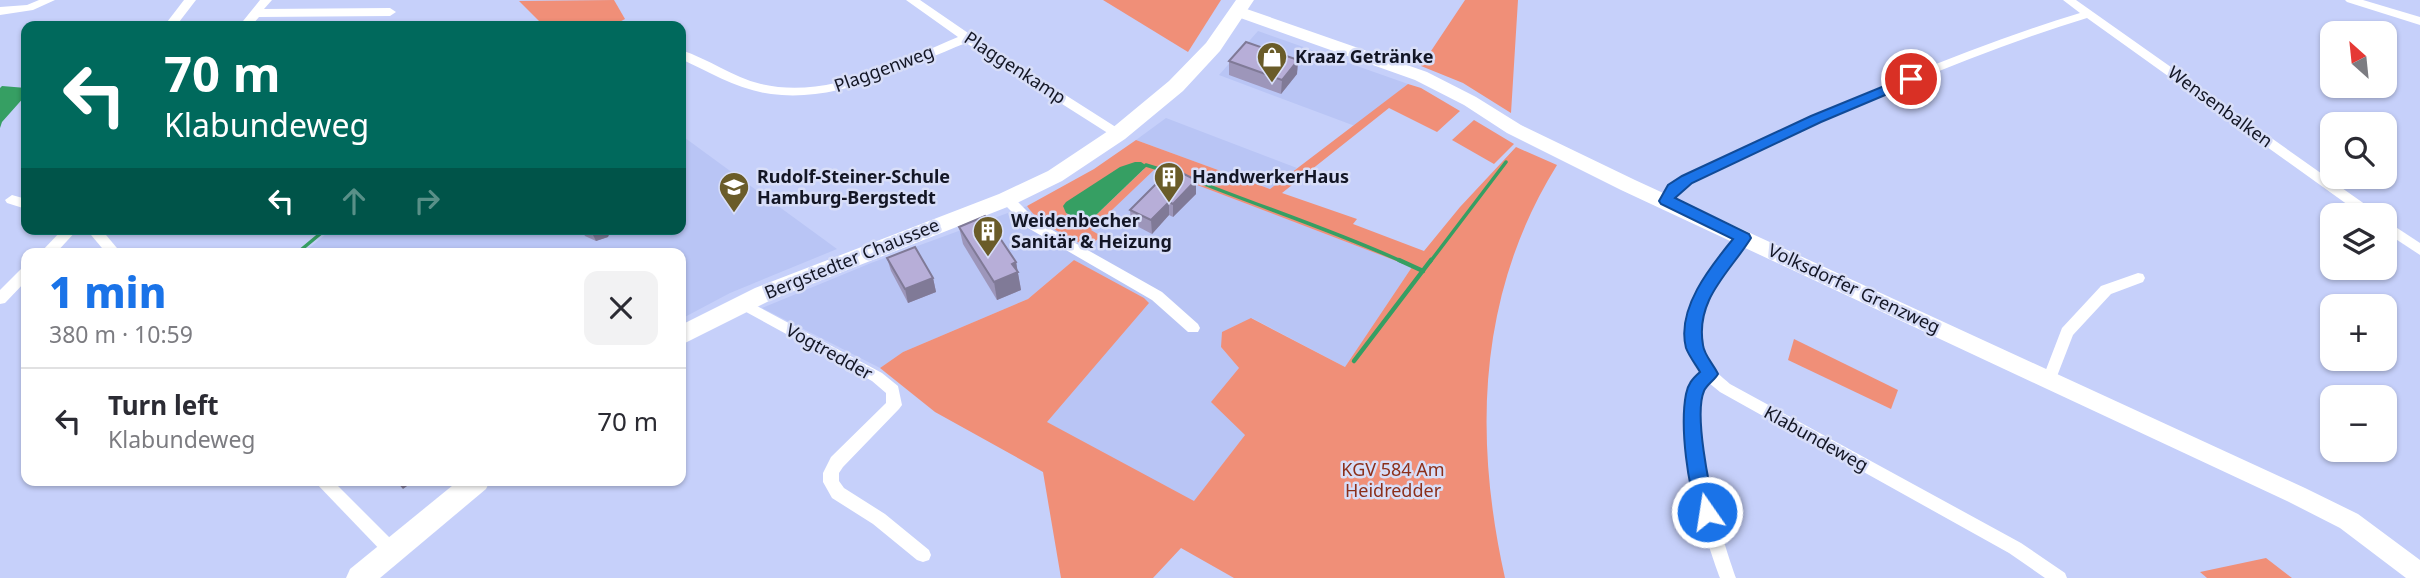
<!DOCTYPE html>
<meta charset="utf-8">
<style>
:root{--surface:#fff;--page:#f2f2f3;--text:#2b2b33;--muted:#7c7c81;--line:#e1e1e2;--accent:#1a73e8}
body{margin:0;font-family:"Noto Sans",sans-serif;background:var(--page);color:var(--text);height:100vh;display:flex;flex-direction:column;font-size:26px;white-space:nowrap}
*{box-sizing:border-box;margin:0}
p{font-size:23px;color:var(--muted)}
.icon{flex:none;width:38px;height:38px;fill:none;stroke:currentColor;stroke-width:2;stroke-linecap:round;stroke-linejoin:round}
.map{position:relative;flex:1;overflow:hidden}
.side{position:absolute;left:21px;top:248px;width:665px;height:238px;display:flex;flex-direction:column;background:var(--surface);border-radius:14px;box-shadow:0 2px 5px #0004}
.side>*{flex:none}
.hud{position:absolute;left:21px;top:21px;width:665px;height:214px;border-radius:14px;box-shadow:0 2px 5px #0004;background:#00695c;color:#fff;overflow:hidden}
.needle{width:46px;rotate:333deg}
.buttons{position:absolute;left:2320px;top:21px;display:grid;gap:14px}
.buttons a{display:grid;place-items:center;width:77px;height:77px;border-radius:14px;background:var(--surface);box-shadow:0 2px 5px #0004;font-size:35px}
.pin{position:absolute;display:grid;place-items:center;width:60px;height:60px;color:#fff;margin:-30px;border:4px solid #fff;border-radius:50%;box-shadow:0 2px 7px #0007}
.me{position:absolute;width:77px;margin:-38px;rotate:347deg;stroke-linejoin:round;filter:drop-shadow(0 0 5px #0008)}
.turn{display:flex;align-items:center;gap:24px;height:147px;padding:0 28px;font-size:32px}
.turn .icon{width:91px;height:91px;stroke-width:2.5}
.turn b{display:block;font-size:49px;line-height:60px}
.lanes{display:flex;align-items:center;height:66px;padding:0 28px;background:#0003;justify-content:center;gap:35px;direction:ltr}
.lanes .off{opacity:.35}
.round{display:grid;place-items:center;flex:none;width:74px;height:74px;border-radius:14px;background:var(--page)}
.overview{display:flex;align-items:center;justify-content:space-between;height:119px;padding:0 28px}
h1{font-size:42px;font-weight:800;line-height:52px;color:var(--accent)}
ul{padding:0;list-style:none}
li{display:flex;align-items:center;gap:21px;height:105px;padding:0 28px;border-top:2px solid var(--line)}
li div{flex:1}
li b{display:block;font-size:26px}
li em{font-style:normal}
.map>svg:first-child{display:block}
</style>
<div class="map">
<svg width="2420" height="578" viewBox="0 0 2420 578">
<rect width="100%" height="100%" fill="#c6d0fa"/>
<g fill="#b9c5f5">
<path d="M1258 31 1408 84 1355 126 1219 75Z"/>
<path d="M1166 118 1297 168 1270 189 1136 140Z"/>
<path d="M681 135 837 249 730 293 681 319V254H302L332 229H681Z"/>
<path d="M1155 169 1412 267 1345 367 1252 318 1221 347 1239 368 1245 435 1194 502 1046 422 1148 303 1074 260 1028 299 903 352 880 368 762 308 871 263 1027 206 1031 212 1048 224 1088 248 1101 236 1090 230Z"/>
</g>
<g fill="#f08f78" fill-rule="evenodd">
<path d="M614 0 625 19 612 26H544L519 1Z"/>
<path d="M1103 0H1221L1188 52Z"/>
<path d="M1465 0H1518L1511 113 1463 83 1421 66Z"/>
<path d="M1408 84 1421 88 1460 111 1437 132 1389 108 1282 193 1357 219 1353 224 1424 251 1460 207 1516 147 1557 165C1478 292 1473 435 1505 578H1234L1181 548 1153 578H1061L1043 472 935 412 880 368 903 352 1028 299 1074 260 1144 298 1149 303 1047 422 1194 501 1245 435 1211 402 1239 368 1221 347 1222 332 1251 318 1345 367 1412 267 1155 169 1091 230 1101 236 1088 248C1069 236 1039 225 1027 206L1094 169 1136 140 1270 189ZM1145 168 1094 217 1074 219 1066 213Z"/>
<path d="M1474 120 1514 144 1494 164 1452 140Z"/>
<path d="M1794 339 1898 390 1891 409 1788 360Z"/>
<path d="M2266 558 2292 578H2207L2200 572Z"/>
</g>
<g fill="#369f63">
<path d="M2 86 26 88V95L2 122 0 128V88Z"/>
<path d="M1135 162H1141L1147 166 1094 217 1079 220 1066 213 1063 206 1066 202 1120 167Z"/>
</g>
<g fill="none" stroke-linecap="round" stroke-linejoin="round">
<g stroke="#369f63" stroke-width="3.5">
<path d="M1146 165 1172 173"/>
<path d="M1194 180C1264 208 1335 231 1403 262"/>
<path d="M296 254 326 229"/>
<path d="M1430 262 1506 162"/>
</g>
<g stroke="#369f63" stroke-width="4.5">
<path d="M1399 260 1423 271"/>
<path d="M1354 361 1431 260"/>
</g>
<g fill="#fff" fill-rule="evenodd">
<path d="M39 0H55L33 10 0 15V7L27 5Z"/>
<path d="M184 0H196L176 26H164Z"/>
<path d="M260 0H272L264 9 390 8 396 12 390 16 259 17 251 26H239Z"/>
<path d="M906 0H920L971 35 1122 131 1124 134 1122 137H1114L966 43C905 67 839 103 771 94 739 90 709 72 681 59V50C709 59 732 77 761 84 828 100 898 62 958 37Z"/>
<path d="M2063 0H2076L2376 212 2378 215H2362L2087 18C1950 60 1821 122 1692 182L1679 192 1672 204H1662L1660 201 1669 186 1682 176C1813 116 1942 55 2080 13Z"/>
<path d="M2345 0H2363L2420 17V25L2347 2Z"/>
<path d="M1007 194 1012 196 1038 222 1162 292 1198 324 1200 328 1198 332H1188L1152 300 1028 228 1002 202 1000 199Z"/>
<path d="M12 195 26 199V209L7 203 5 200Z"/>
<path d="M2385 220 2420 243V255L2385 232Z"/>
<path d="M63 229H78L55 254H39Z"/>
<path d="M86 229H101L122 254H107Z"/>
<path d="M1743 233 1750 238C1743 249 1733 257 1725 268 1708 292 1689 331 1707 360 1713 370 1722 377 1730 384L2021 543 2065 573 2067 578H2045L2009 553 1720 392 1709 383C1680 408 1724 545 1736 578H1720C1705 538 1661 404 1700 373 1672 336 1693 288 1719 256 1726 248 1733 237 1743 233Z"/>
<path d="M26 268V281L5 303 0 304V290L21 269Z"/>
<path d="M2138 273 2143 274 2145 278 2143 282 2111 294 2073 335 2054 384H2044L2042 380 2062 328 2101 286Z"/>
<path d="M742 298 882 373 898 386 902 405 899 409 843 467 839 473V481L844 488 885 514 929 550 931 555 929 560 923 562 917 560 873 524 832 498 823 482V473L831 457 886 403V393L872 381 737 307 735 303 737 299Z"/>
<path d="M314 481H333L398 546 400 551 398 556 392 558 386 556Z"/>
</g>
<path fill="#fff" fill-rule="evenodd" d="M1238 6 1427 72 1476 97 1521 125 1635 180 2305 488 2358 514 2420 560V578H2406L2340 528 2289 502 1621 190 1507 133 1464 105 1415 80 1232 15 1229 11 1232 7Z"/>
<g fill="#fff" fill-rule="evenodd">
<path d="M1236 0H1254L1220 51 1183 91 1125 139 1062 181 1015 204 771 300 681 345V325L755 288 999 194 1048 171 1111 129 1169 81 1206 43Z"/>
<path d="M458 481H490L486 489 380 578H346L350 569Z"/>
</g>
</g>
<g fill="#9d96ba">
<path d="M1298 60 1297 74 1281 94 1229 75V61Z"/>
<path d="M1196 180V194L1173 217 1169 215 1152 234 1131 223 1130 210Z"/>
<path d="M959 227 1016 262 1021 290 997 300 963 244Z"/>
<path d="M581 229H611L608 237 596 241 585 236Z"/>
<path d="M887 258 933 278 936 292 908 303 891 271Z"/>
</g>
<g fill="#807a97">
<path d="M1298 60 1297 74 1281 94 1282 80Z"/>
<path d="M1196 180V194L1173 217V204Z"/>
<path d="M1169 202V215L1152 234 1151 220Z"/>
<path d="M590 229H611L608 237 596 241Z"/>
<path d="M1016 262 1021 290 997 300 994 282 1012 264Z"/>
<path d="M933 278 936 292 908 303 905 289Z"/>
<path d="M396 481H414L403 489Z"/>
</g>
<g fill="#b7aed8" stroke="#807a97" stroke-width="2">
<path d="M1246 42 1298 60 1282 80 1229 61Z"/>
<path d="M1172 168 1196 180 1173 204 1169 202 1151 220 1130 210Z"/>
<path d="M985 216 1016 262 1012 264 1018 272 994 282 959 227Z"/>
<path d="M915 247 933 278 905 289 887 258Z"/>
</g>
<path fill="#1a73e8" stroke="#114b97" stroke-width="2" d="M1911 75 1916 76V82L1821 122 1692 183 1675 198 1749 234 1751 238C1730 272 1695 299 1703 345 1704 355 1714 365 1718 374 1714 381 1707 384 1704 391 1694 414 1709 487 1716 512L1714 518 1707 520 1701 518C1687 490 1680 425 1686 394 1688 384 1692 379 1700 372 1696 365 1689 356 1686 348 1676 309 1710 267 1733 239L1661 204 1659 201 1668 185 1682 176 1811 116Z"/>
<defs>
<g id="shop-pin" transform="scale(1.575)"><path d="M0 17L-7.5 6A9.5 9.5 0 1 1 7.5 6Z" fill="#6a5c29" stroke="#d8def8"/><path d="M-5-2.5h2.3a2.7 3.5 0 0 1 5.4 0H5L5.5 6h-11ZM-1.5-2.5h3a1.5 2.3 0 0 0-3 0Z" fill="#fff"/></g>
<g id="building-pin" transform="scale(1.575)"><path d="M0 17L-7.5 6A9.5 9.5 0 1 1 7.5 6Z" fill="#6a5c29" stroke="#d8def8"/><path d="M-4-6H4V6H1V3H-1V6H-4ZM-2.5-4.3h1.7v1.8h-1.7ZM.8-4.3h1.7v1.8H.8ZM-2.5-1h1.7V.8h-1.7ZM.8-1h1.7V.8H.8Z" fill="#fff"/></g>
<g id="school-pin" transform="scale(1.575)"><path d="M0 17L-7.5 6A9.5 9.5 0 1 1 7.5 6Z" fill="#6a5c29" stroke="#d8def8"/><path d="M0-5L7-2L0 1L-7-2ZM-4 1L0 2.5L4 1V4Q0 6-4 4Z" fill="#fff"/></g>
</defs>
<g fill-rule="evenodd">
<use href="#shop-pin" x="1272" y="57"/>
<use href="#building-pin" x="1169" y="177"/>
<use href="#school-pin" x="734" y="187"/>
<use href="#building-pin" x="988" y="231"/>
</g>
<g text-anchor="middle" stroke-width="5" stroke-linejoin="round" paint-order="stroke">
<g font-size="18" font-weight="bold" fill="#131625" stroke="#d8def8" text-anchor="start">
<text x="1295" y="63">Kraaz Getränke</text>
<text x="757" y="183">Rudolf-Steiner-Schule<tspan x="757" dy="21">Hamburg-Bergstedt</tspan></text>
<text x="1192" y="183">HandwerkerHaus</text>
<text x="1011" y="227">Weidenbecher<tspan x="1011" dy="21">Sanitär &amp; Heizung</tspan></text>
</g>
<g font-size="18" fill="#131625" stroke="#d8def8">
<text transform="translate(1015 68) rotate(33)" y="6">Plaggenkamp</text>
<text transform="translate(884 69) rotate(-20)" y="6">Plaggenweg</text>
<text transform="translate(2220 107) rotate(36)" y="6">Wensenbalken</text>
<text transform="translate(852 259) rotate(-22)" y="6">Bergstedter Chaussee</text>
<text transform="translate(1854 289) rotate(25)" y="6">Volksdorfer Grenzweg</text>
<text transform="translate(829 352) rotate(29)" y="6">Vogtredder</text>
<text transform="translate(1816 439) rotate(29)" y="6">Klabundeweg</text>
</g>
<g font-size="18" fill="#8b2f1a" stroke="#d8def8">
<text x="1393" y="476">KGV 584 Am<tspan x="1393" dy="21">Heidredder</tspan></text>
</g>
</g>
</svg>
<div class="buttons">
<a><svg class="needle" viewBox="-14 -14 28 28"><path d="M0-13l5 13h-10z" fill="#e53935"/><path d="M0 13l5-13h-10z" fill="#7c7c81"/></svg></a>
<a><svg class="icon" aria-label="search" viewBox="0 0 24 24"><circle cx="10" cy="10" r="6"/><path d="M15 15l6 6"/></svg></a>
<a><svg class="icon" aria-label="layers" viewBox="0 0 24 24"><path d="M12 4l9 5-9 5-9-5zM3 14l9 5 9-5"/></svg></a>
<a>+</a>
<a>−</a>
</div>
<div class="pin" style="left:1911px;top:79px;background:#d93025"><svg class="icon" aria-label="arrive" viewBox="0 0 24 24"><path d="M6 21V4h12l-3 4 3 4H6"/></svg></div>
<svg class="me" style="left:1707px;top:512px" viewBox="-20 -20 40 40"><circle r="17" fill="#1a73e8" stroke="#fff" stroke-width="3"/><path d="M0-11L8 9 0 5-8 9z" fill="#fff"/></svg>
<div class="hud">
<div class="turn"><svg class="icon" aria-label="left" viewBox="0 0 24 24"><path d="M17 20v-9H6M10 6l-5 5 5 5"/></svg><div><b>70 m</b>Klabundeweg</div></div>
<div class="lanes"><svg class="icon" aria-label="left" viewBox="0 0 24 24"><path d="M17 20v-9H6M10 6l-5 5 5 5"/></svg><svg class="icon off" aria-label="ahead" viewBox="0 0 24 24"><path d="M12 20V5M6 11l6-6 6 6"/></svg><svg class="icon off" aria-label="right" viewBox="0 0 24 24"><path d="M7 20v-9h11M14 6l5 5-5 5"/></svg></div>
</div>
<section class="side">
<div class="overview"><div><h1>1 min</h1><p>380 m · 10:59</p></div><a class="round"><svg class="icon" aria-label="close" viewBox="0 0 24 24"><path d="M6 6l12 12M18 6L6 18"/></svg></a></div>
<ul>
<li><svg class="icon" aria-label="left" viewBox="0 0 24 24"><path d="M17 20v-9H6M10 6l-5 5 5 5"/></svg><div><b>Turn left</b><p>Klabundeweg</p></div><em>70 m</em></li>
</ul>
</section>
</div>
